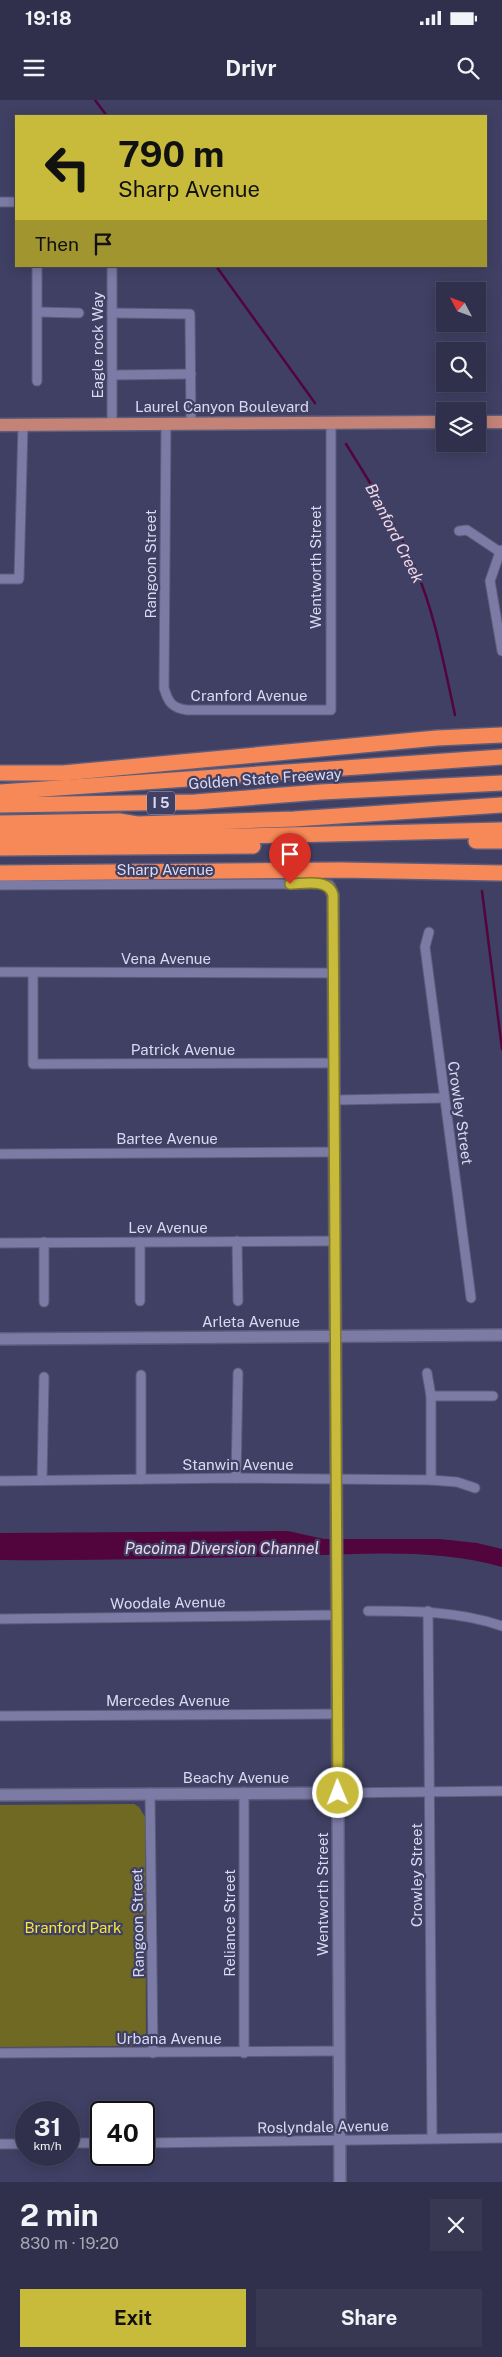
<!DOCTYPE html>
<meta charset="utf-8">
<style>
:root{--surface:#30304c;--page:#383853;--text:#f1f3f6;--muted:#a8a9b5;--line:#4b4b64;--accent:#c8bb3b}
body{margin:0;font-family:"Public Sans",sans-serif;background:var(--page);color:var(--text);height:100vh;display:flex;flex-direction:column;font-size:19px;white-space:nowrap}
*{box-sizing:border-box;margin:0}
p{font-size:16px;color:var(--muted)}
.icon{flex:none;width:28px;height:28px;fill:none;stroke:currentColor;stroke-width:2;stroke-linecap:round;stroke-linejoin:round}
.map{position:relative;height:2082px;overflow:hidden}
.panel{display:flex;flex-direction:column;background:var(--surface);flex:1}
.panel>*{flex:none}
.guide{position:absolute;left:15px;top:15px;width:472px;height:152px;border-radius:0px;box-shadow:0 2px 12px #0003,0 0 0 1px var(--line);background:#c8bb3b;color:#111;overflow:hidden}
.needle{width:32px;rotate:311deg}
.controls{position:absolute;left:436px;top:182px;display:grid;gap:10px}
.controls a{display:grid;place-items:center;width:50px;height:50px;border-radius:0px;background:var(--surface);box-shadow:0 2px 12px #0003,0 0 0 1px var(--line);font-size:25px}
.speed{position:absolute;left:15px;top:2001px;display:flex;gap:10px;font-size:25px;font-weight:700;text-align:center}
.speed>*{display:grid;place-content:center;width:65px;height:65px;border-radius:50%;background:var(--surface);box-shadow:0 2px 12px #0003,0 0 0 1px var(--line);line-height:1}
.speed small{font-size:12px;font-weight:400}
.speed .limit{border:2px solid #111;border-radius:8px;background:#fff;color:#111}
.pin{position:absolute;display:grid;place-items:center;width:42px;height:42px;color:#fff;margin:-51px -21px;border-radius:50% 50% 50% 0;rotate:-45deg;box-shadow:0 0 5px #0007}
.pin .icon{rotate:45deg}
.me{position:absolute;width:55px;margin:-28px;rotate:359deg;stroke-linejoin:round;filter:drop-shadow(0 0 4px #0008)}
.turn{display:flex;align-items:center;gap:18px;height:105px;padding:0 20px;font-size:22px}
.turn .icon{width:65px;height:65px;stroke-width:2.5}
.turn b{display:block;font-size:35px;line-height:42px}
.then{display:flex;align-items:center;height:48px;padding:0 20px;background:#0003;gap:10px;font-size:19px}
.round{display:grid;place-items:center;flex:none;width:52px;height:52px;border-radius:0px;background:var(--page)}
.head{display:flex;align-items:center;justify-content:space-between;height:85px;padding:0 20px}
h1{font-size:30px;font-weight:700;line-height:38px}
.button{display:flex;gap:10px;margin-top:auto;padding:10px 20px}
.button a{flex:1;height:58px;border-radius:0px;background:var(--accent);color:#111;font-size:20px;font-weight:700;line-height:58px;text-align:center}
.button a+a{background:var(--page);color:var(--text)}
.status{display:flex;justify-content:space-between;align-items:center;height:35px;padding:0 25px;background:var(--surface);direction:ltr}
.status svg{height:14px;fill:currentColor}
header{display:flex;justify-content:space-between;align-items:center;height:65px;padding:0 20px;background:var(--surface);font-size:22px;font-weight:700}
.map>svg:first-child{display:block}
</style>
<div class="status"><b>19:18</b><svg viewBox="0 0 49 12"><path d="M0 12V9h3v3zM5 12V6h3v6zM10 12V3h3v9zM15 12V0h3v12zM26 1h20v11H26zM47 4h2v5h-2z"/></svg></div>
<header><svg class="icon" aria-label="menu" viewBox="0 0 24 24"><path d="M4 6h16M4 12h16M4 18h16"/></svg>Drivr<svg class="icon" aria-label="search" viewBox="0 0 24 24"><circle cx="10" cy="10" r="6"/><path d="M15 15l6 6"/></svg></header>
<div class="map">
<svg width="502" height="2082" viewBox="0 0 502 2082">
<rect width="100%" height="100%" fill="#404065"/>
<path fill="#706923" d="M134 1704 139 1707 145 1717 146 1940 134 1946 0 1947V1705Z"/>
<path fill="#52053c" d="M288 1431 324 1439H440L477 1443 502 1449V1467C435 1448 364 1454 295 1456 197 1458 98 1461 0 1460V1433Z"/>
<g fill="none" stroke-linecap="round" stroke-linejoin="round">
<g stroke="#52053c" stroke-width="2.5">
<path d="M95 0 107 16"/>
<path d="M216 166 315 303"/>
<path d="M346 344C371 384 396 424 415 467 435 514 444 565 455 615"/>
<path d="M482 791 502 949"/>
</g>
<g stroke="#5c5c7b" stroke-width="11">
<g id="street">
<path d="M0 102H16"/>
<path d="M112 166V323"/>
<path d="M38 212 79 213"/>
<path d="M112 213 190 214 191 324"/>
<path d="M113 275 191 274"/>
<path d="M37 281V166"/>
<path d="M166 324 164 588C168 602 172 608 187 610H331V323"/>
<path d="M459 431 467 430 500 452 502 450"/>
<path d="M500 452 490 481 502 551"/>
<path d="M0 479H19L23 325"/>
<path d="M0 785 274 784H320L329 786"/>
<path d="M429 832 425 847 471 1198"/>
<path d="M0 872 333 873"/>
<path d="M33 873V964L334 963"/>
<path d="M335 1000 444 998"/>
<path d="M0 1054 334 1052"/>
<path d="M237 1141 238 1201"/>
<path d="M44 1142V1202"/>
<path d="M0 1143 335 1141"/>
<path d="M140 1201V1142"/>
<path d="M427 1273 431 1296V1380"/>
<path d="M431 1296H493"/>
<path d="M236 1378 238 1273"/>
<path d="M141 1379V1275"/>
<path d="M42 1380 44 1277"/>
<path d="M0 1381 236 1378 431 1380 457 1382 475 1388"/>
<path d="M368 1511C414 1511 458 1511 502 1526"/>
<path d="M428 1511 432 2038"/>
<path d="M0 1519 335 1515"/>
<path d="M0 1616 337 1614"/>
<path d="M244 1692V1953"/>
<path d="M150 1693 153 1953"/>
<path d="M338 1693 502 1691"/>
<path d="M0 1953 338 1951"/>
<path d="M69 2043H101"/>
<path d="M144 2043 502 2038"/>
<path d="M0 2044H26"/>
</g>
</g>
<g stroke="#5c5c7b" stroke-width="14">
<g id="secondary">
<path d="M329 786 333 795 340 2082"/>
<path d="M0 1239 502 1235"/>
<path d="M0 1695 338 1693"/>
</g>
</g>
<g stroke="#5c5c7b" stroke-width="15">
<g id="primary">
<path d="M478 322H502"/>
<path d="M0 325 445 322"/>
</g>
</g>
<g stroke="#5c5c7b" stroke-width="18">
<g id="highway">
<path d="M0 673H63L437 638 502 635"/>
<path d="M0 692 502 657"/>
<path d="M0 705 195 702 321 692 502 683"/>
<path d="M0 723 119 721 137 724 294 719 502 705"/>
<path d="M0 735 157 734 241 736 502 730"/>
<path d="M476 741H502"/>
<path d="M0 748 253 746"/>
<path d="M0 773 340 770 502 773"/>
</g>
</g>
<use href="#street" stroke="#7b7ba5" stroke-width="9"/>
<use href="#secondary" stroke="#7b7ba5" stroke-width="11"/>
<use href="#primary" stroke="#c58377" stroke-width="12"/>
<use href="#highway" stroke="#f78958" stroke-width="15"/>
</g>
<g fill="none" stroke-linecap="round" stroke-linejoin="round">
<g stroke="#827a26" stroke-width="12">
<path id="route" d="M290 784C303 784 329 778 333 795L338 1693"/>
</g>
<use href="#route" stroke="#c8bb3b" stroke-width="9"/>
</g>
<g text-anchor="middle" stroke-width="4.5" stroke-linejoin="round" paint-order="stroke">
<rect fill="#404065" stroke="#abacc7" stroke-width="1" x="147" y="691.5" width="28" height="23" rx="4"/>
<g font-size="14" font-weight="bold" fill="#d9daf1">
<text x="161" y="708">I 5</text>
</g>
<g font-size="15" fill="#d9daf1" stroke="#404065">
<text transform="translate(98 245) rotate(-90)" y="5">Eagle rock Way</text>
<text x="222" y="312">Laurel Canyon Boulevard</text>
<text transform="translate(151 464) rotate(-90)" y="5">Rangoon Street</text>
<text transform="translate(316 467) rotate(-90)" y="5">Wentworth Street</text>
<text x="249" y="601">Cranford Avenue</text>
<text transform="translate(265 679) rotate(-4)" y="5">Golden State Freeway</text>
<text x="165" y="775">Sharp Avenue</text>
<text x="166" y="864">Vena Avenue</text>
<text x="183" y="955">Patrick Avenue</text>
<text transform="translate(460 1013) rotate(82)" y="5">Crowley Street</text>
<text x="167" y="1044">Bartee Avenue</text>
<text x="168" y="1133">Lev Avenue</text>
<text x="251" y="1227">Arleta Avenue</text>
<text x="238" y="1370">Stanwin Avenue</text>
<text transform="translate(168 1503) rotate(-1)" y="5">Woodale Avenue</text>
<text x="168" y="1606">Mercedes Avenue</text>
<text x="236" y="1683">Beachy Avenue</text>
<text transform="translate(417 1775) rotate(-90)" y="5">Crowley Street</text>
<text transform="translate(323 1794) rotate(-90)" y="5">Wentworth Street</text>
<text transform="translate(138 1823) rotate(-91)" y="5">Rangoon Street</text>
<text transform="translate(230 1823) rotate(-90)" y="5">Reliance Street</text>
<text x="169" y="1944">Urbana Avenue</text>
<text transform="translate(323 2027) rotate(-1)" y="5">Roslyndale Avenue</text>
</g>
<g font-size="15" fill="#f6e533" stroke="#404065">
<text x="73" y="1833">Branford Park</text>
</g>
<g font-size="16" font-style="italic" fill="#f2d7e6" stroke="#404065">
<text transform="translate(395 433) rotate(63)" y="6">Branford Creek</text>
<text x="222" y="1454">Pacoima Diversion Channel</text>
</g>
</g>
</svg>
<div class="controls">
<a><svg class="needle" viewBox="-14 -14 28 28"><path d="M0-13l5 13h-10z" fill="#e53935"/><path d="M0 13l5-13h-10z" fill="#a8a9b5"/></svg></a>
<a><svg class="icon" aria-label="search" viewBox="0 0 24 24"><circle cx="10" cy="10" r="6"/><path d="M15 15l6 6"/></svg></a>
<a><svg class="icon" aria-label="layers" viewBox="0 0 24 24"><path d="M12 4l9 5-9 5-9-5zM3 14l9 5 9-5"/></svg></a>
</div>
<div class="speed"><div>31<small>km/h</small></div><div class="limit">40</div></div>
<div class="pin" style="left:290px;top:784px;background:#d93025"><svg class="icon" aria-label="arrive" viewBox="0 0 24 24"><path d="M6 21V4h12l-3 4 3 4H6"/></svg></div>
<svg class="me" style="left:338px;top:1693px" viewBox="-20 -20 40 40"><circle r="17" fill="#c8bb3b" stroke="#fff" stroke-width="3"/><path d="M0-11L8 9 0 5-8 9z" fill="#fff"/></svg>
<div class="guide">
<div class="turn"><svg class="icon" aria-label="left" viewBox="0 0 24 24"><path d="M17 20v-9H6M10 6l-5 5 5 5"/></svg><div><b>790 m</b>Sharp Avenue</div></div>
<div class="then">Then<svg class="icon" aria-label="arrive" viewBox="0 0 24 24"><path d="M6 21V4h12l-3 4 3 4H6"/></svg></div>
</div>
</div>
<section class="panel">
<div class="head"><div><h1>2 min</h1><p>830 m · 19:20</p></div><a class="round"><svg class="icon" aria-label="close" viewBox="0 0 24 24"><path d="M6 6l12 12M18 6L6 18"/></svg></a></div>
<div class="button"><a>Exit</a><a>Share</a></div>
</section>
